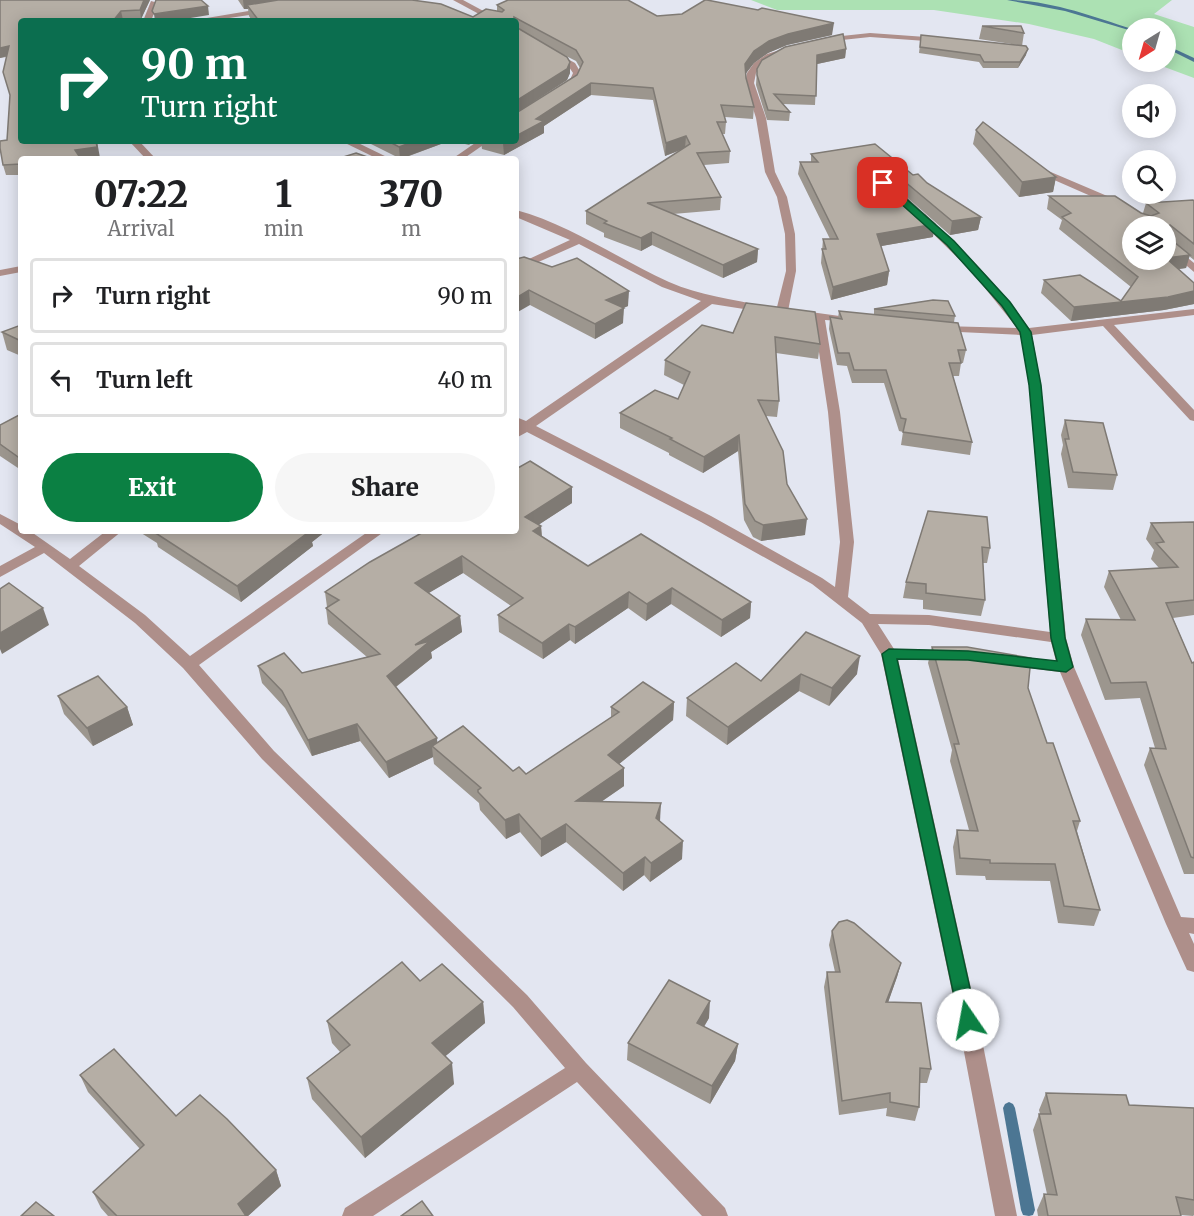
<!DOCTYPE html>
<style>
:root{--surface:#fff;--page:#f6f6f6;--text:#202124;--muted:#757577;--line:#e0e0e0;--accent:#0b8043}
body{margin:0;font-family:Merriweather,serif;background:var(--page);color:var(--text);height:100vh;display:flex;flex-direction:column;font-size:22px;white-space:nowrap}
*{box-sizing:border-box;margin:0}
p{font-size:20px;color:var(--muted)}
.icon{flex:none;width:33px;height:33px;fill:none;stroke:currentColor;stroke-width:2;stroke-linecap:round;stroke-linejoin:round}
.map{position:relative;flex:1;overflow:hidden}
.drawer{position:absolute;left:18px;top:156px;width:501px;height:378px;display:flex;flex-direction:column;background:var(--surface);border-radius:6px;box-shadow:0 3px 15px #0003}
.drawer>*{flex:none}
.guide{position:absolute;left:18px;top:18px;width:501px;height:126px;border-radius:6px;box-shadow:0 3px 15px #0003;background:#0b6e4f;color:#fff;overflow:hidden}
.needle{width:39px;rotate:217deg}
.fabs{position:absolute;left:1122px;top:18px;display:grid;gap:12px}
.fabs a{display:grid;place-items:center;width:54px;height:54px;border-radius:50%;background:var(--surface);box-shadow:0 3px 15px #0003;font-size:30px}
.pin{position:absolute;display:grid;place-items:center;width:51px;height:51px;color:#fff;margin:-26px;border-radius:12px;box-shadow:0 3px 9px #0006}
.me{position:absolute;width:66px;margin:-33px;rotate:348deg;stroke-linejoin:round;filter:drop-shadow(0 0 4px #0008)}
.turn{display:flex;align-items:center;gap:21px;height:126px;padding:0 24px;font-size:27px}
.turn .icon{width:78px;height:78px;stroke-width:2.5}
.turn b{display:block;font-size:42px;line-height:51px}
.eta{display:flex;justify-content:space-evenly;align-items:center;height:102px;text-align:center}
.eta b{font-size:36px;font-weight:800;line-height:42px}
.cta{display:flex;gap:12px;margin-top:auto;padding:12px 24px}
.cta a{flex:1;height:69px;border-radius:36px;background:var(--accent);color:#fff;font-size:24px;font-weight:800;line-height:69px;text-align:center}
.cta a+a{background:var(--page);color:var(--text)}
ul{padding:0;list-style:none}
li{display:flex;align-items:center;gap:18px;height:75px;margin:0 12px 9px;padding:0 12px;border:3px solid var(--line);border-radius:6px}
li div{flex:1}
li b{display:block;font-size:22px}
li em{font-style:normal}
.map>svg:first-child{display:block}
</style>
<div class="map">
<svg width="1194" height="1216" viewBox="0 0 1194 1216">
<rect width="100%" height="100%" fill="#e3e6f1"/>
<path fill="#ace1b3" d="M751 0H1172L1154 14 1194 27V78L1151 62H1166V28H1132V54L1094 39 1029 24 934 10H777Z"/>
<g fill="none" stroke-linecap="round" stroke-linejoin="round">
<g fill="#4c7693" fill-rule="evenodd">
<path d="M1007 0C1049 0 1092 16 1132 29V31L1065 11Z"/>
<path d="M1166 45 1194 58V62L1166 48Z"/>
<path d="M1009 1102 1013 1104 1015 1108 1035 1210 1033 1215 1029 1216 1023 1215 1021 1210 1003 1108 1005 1104Z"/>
</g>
<g fill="#ae8f8a" fill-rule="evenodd">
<path d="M453 0H463L502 21H492Z"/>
<path d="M151 1 158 3 151 21H143Z"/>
<path d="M267 8H270V12L209 21H189Z"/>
<path d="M870 33 940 38 944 40 940 42 870 37 823 42 819 40 823 38Z"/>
<path d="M780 50 784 52 783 54 760 66 756 73 754 83 766 118 775 172 787 197 795 234 796 271 788 311 782 314 776 311 786 271 785 234 777 197 765 172 756 118 745 83 747 73 754 63 767 54Z"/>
<path d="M555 52 575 63 581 73 576 85 563 92 559 89 569 82 573 73 569 67 552 56 551 54Z"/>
<path d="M129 141H139L156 159H146Z"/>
<path d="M341 141H354L391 159H378Z"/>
<path d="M478 141H489L463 159H452Z"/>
<path d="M1039 167 1126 204 1153 226H1142L1118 208 1036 172V168Z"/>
<path d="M516 210C571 225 618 259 669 282 701 296 734 299 767 307L769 309 763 312 712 304 536 426 711 516 822 578 835 587 840 542 828 412 814 319 796 316 790 313 796 310 854 318V322L825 320 840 412 854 542 848 597 870 614 929 615 1050 632 1029 385 1021 335 938 331V327L942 326 1017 328 972 272 917 218V214H925C963 249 999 286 1029 328L1194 309V315L1114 325 1194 410V421L1190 420 1103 326 1032 335 1041 385 1066 638 1074 667 1181 917 1194 918V934L1189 933 1194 944V972L1187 970 1166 924 1060 672 1011 666 1005 665 1003 661 1005 657 1011 656 1056 661 1051 642 929 625 878 624 894 649 949 650 955 651 957 655 955 659 949 660 898 659 978 1020 1017 1216H995L958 1020 881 654 862 623 812 584 701 522 527 432 516 438V417L526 421 701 301 662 287 579 244 516 272V265L570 240 516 217Z"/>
<path d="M1166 240 1194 263V272L1166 248Z"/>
<path d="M21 266V272L0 276V270Z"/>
<path d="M0 514 21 525V531H30L70 559 106 531H122L79 566 145 615 190 656 369 531H385L199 665 274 751 527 995 586 1063 725 1208 728 1216H702L577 1082 373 1216H342L345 1208 565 1068 513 1007 262 759 183 668 135 623 44 553 0 577V566L35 547 0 524Z"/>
</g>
</g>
<g fill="#9c968e" fill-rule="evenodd">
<path d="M0 0H150L141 19 123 20V21H21L100 158 21 159V175H6L3 165 7 140 10 96 6 57 0 58Z"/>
<path d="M238 0H412L473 17 497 11V5L657 16 832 35 787 45 768 53 754 63 745 74 746 78 754 107 753 119 725 117 726 122 725 134H722L730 151 729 163 704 165 721 197 720 210 673 214 758 249 757 262 723 278 652 245 641 251 604 237V233L586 224V211L681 150 665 156 653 100 591 95 544 126V133L504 155 482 149 481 141H516V21H252L249 16 248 9H244ZM556 51 576 61 580 68 577 75 522 109 567 80 570 73V62Z"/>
<path d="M982 26 1024 33 1022 46 1026 55 1018 68H983L979 62 919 53 921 35 1018 45 979 39Z"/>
<path d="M846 49 845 58 817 64 815 105 783 104 790 112 789 121 767 120 756 85 757 69Z"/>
<path d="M976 130 1056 177 1053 192 1019 197 973 144Z"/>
<path d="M365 141H449L401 159Z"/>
<path d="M453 141H474L469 145Z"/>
<path d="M875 144 913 175 927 183 981 217 978 230 950 235 894 186 933 237 881 246 889 271 887 285 831 300 821 263 823 239H830L798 174 800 162H811V154Z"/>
<path d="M1049 196 1143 213 1146 203 1194 201V260L1189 256 1186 268 1179 269 1194 283V304L1164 310 1071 321 1041 293 1044 280 1121 301 1131 287 1059 229 1062 220 1047 209Z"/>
<path d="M516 259 628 306 623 308V323L595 339 530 305Z"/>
<path d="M746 303 820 344 818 359 776 353 779 401 777 417 766 416 787 484 805 535 761 541 753 537 744 520 738 451 703 473 669 455V453L620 428V413L678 399 684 385 664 375 665 360 733 333Z"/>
<path d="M874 309 955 316 954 322 966 350 963 363H961L959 376H953L972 442 970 455 901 445 903 432 899 431 884 383H852L847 366 837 365 829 329 830 317 838 318 839 311 874 315Z"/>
<path d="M21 325V356L7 350 2 332Z"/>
<path d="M21 414V470L0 456V425Z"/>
<path d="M1065 420 1117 475 1113 490 1068 488 1061 454 1063 445 1061 435Z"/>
<path d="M572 487V503L538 525 541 526 542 536 588 566 751 602 750 618 721 637 671 604 646 621 628 608 575 644 570 640 543 659 499 632 498 615 511 606 463 573 428 593 460 616 462 632 431 652 432 658 396 687 437 738V743L513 771 526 774 611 718V707L674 702 673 720 619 764 624 768V786L601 802 660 821 682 859 650 882 644 875 623 891 566 842 541 857 520 832 506 839 480 810 479 803 434 764 433 757 389 778 360 741 312 756 285 708 262 683 258 666 302 673 367 657 328 624 326 608 327 607 325 592Z"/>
<path d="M928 511 990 548 987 563H983L985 600 981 616 923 609V600L903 598 906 582Z"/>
<path d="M1194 522V615L1173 618 1192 663 1194 662V874H1184L1144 765 1150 748H1155L1140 698 1105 700 1081 635 1086 619 1121 620 1104 587 1109 571 1159 568 1151 559 1154 550 1146 539 1151 523Z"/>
<path d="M138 531H326L312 542 313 546 241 602 158 547 157 543Z"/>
<path d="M806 632 857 674 829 706 799 691 727 745 686 716 687 698 761 681Z"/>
<path d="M932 647 1028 688 1047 743 1080 821 1077 831 1100 910 1094 926 1058 923 1050 881 986 880 985 876 956 875 953 847 957 830H969L950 761 952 750 928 663Z"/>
<path d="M58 696 127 707 133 725 93 746 64 714Z"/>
<path d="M832 931 901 963 897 977 888 1002 931 1069 927 1083H919V1107L915 1121 886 1116 887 1108 839 1115 824 987 827 972H835L829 945Z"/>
<path d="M420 981 483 1002 485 1023 445 1056 454 1084 365 1158 312 1099 307 1078 340 1052 332 1043 327 1021Z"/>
<path d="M709 1018 704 1027 738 1044 735 1061 710 1104 627 1060 628 1043Z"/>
<path d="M80 1075 176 1116 276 1170 281 1186 248 1216H108L101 1208 93 1192 140 1149 88 1092Z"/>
<path d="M1046 1093 1129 1105 1194 1108V1215L1193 1216 1181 1215V1216H1038L1037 1210 1044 1194H1047L1033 1130 1039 1114H1040L1039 1110Z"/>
</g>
<g fill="#7f7a74">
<path d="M144 0H150L141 19 140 10Z"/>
<path d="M243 0H298L247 5 248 9H244Z"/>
<path d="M208 6 209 15 172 21H155L154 14Z"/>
<path d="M121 11 123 20V21H113Z"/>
<path d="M834 23 832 35 787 45 768 53 754 63 744 76 745 64 754 51 769 41 788 34Z"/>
<path d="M9 46 11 55 0 58V48Z"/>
<path d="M846 49 845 58 817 64V55Z"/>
<path d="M1028 49 1026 55 1018 68 1020 62Z"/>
<path d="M570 62V73L567 80 516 113V101Z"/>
<path d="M591 83V95L544 126V133L504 155 503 143 506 141H516V136L536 119Z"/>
<path d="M686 136 685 148 665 156 666 143Z"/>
<path d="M97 141 100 158 91 159H77L75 150Z"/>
<path d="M415 141H449L400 159 399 147Z"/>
<path d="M881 166H886L884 178 879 179Z"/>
<path d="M1056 177 1053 192 1019 197 1022 182Z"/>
<path d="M981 217 978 230 950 235 952 221Z"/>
<path d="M935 224 933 237 876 247 877 234Z"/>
<path d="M652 232V245L641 251V238Z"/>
<path d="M758 249 757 262 723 278V265Z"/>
<path d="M1190 255 1186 268 1162 271 1166 258Z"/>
<path d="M889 271 887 285 831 300 833 287Z"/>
<path d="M529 290 530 305 516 313V298Z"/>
<path d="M629 291 628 306 606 315V300Z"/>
<path d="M1194 291V304L1164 310 1071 321 1074 307Z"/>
<path d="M624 308 623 323 595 339V324Z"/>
<path d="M739 435 738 451 703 473 704 457Z"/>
<path d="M572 487V503L526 533 525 517Z"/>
<path d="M807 519 805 535 761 541 763 525Z"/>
<path d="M541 526 542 542 533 531Z"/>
<path d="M308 531H326L312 542 313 546 241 602 237 586Z"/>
<path d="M462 556 463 573 417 600 415 583Z"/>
<path d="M672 588 671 604 646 621 647 604Z"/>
<path d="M629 592 628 608 575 644V627Z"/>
<path d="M751 602 750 618 721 637 722 620Z"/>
<path d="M43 608 49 625 2 654 0 649V633Z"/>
<path d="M460 616 462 632 431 652 432 658 389 692 387 676 415 645Z"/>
<path d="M569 624 570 640 543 659 542 643Z"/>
<path d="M860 656 857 674 829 706 832 688Z"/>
<path d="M801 674 799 691 727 745 728 727Z"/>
<path d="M674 702 673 720 608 773V755Z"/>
<path d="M127 707 133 725 93 746 87 728Z"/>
<path d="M357 724 360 741 312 756 308 740Z"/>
<path d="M437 738 438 752 432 746 433 757 389 778 386 762Z"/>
<path d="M624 768V786L576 819V801Z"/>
<path d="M661 803 660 821 655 836 656 818Z"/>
<path d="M519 814 520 832 506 839 505 820Z"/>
<path d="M566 824V842L541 857V839Z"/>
<path d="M683 841 682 859 650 882 651 863Z"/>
<path d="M645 857 644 875 623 891V873Z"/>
<path d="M901 963 897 977 883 1017 886 1002Z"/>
<path d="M710 1001 709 1018 695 1041 697 1023Z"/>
<path d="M483 1002 485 1023 435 1065 432 1043Z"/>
<path d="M738 1044 735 1061 710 1104 712 1086Z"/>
<path d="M452 1063 454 1084 365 1158 361 1137Z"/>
<path d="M276 1170 281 1186 248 1216H242L238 1204Z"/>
</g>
<g fill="#b5aea5" stroke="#7f7a74" stroke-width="1.5" fill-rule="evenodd">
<path d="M0 0H144L140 10 121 11 113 21H21V141H96L97 147 75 150 81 159H21V164L3 165 0 148V141L7 140 10 95 3 72 9 46 0 48Z"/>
<path d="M156 0H201L208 6 154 14 152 11Z"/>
<path d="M278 0H412L441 4 473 17 486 9 502 12 504 10 497 5 508 0H628L657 16 682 14 705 0H707L758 10 762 8 834 23 788 34 769 41 754 51 745 64 746 78 754 107 721 105 726 122H717L730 151 697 153 721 197 647 203 758 249 723 265 652 232 641 238 604 223 607 221 586 211 690 144 686 136 666 143 653 88 591 83 536 119 544 121 516 136V113L577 75 583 62 576 50 514 17V21H259L247 5Z"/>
<path d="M982 26H1021L1024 33Z"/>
<path d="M516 27 567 57 570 62 567 69 516 101Z"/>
<path d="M843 34 846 49 817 55 816 96 774 94 790 112 768 110 757 75V69L762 60 785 47Z"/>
<path d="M921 35 1026 46 1028 49 1020 62H984L980 55 920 47Z"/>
<path d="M983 122 1056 177 1022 182 976 130Z"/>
<path d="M388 141H415L399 147Z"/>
<path d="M875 144 913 175 918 174 927 183 981 217 952 221 886 166H881L880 174 935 224 877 234 889 271 833 287 822 249H826L823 239H838L800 162H818L811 154Z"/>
<path d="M356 153 373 159H337Z"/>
<path d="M220 157 226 159H215Z"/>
<path d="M1049 196H1115L1141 213 1151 216 1159 213 1146 203 1193 200 1194 201V244L1170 225 1167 227 1168 237 1190 255 1166 258 1194 283V291L1168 297 1074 307 1044 280 1080 275 1121 301 1138 277 1062 217 1071 213ZM1132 226H1166V260H1132Z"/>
<path d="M524 257 552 267 577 258 629 291 606 300 624 308 595 324 529 290 516 298V259Z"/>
<path d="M933 300 948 301 955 316 874 309Z"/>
<path d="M746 303 815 312 820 344 775 337 779 401 758 400 783 451 787 484 807 519 763 525 755 521 745 504 739 435 704 457 670 439 672 438 620 413 655 390 678 399 690 372 665 360 702 325 733 333Z"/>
<path d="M839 311 958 323 966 350H958L961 363H949L972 442 903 432 906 419 901 418 886 370H854L849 353H838L830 317 842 319Z"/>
<path d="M21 325V341L2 332Z"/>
<path d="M21 414V459L0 444V425Z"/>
<path d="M1065 420 1103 423 1117 475 1073 472 1065 439H1069Z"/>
<path d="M530 461 572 487 525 517 541 526 533 531 588 566 641 534 751 602 722 620 672 588 647 604 629 592 575 627 569 624 542 643 498 615 523 598 462 556 415 583 460 616 415 645 430 641 387 676 437 738 386 762 357 724 308 740 282 691 258 666 284 653 302 673 380 654 326 608 339 600 325 592 370 562 425 531H516V469Z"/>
<path d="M928 511 987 517 990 548 982 547 985 600 926 593V584L906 582Z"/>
<path d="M1194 522V600L1166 603 1192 663 1194 662V858L1191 857 1150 748 1166 749 1146 682 1111 683 1086 619 1135 620 1109 571 1178 567 1156 543 1164 542 1151 523Z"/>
<path d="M156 531H310L237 586 154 532Z"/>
<path d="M9 583 43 608 0 633V589Z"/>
<path d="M806 632 860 656 832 688 801 674 728 727 687 698 736 663 761 681Z"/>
<path d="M932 647H967L1031 658 1028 688 1047 743H1053L1080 821H1073L1100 910 1064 906 1055 864 990 863V860L960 858 957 830 978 831 954 744H959Z"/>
<path d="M98 676 127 707 87 728 58 696Z"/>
<path d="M643 682 674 702 608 755 624 768 576 801 661 803 656 818 683 841 651 863 645 857 623 873 566 824 541 839 519 814 505 820 478 792V790L481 788 432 746 463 726 513 771 519 767 526 774 619 712 611 707Z"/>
<path d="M847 920 854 923 901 963 886 1002 921 1003 931 1069 920 1068 919 1107 890 1102V1093L842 1101 827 972H840L832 931 839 922Z"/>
<path d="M402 962 420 981 442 964 483 1002 432 1043 452 1063 361 1137 307 1078 350 1045 327 1021Z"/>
<path d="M669 980 710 1001 697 1023 738 1044 712 1086 628 1043Z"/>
<path d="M114 1049 176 1116 200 1095 227 1119 276 1170 238 1204 246 1216H117L93 1192 144 1145 80 1075Z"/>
<path d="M1046 1093 1126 1095 1129 1105 1194 1108V1200L1176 1197 1181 1216H1048L1044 1194 1057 1195 1039 1114H1051Z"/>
<path d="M422 1201 433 1216H401Z"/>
<path d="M36 1202 54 1216H21Z"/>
</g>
<path fill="#0b8043" stroke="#07532c" stroke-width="1.5" d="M880 181H886L954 241 1010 302 1031 332 1041 385 1065 638 1073 667 1066 672 968 660 897 659 977 1020 974 1026 968 1028 961 1026 959 1020 882 654 889 649 968 651 1057 661 1051 638 1029 385 1020 332 1002 306 947 245 880 185Z"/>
</svg>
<div class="fabs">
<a><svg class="needle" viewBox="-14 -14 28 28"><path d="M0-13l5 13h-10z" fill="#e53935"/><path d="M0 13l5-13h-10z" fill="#757577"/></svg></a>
<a><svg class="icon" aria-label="sound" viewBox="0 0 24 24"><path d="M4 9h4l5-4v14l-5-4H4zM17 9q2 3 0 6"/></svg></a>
<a><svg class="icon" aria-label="search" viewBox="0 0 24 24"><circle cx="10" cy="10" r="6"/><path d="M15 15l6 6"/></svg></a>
<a><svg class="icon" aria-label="layers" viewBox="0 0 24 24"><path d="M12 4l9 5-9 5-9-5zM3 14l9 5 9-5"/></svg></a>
</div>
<div class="pin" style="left:883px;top:183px;background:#d93025"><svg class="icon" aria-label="arrive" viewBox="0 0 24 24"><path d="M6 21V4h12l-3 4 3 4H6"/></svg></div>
<svg class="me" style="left:968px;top:1020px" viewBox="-20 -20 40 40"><circle r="19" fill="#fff"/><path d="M0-13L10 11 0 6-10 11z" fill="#0b8043"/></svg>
<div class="guide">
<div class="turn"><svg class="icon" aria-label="right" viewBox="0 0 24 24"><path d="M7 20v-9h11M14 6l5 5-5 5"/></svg><div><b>90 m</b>Turn right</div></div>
</div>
<section class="drawer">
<div class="eta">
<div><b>07:22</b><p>Arrival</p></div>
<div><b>1</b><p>min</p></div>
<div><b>370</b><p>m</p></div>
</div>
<ul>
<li><svg class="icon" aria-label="right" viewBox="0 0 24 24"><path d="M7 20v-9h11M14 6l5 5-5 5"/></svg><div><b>Turn right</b></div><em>90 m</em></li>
<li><svg class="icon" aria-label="left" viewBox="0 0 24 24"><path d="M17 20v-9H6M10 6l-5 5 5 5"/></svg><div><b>Turn left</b></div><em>40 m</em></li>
</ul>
<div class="cta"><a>Exit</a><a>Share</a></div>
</section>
</div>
